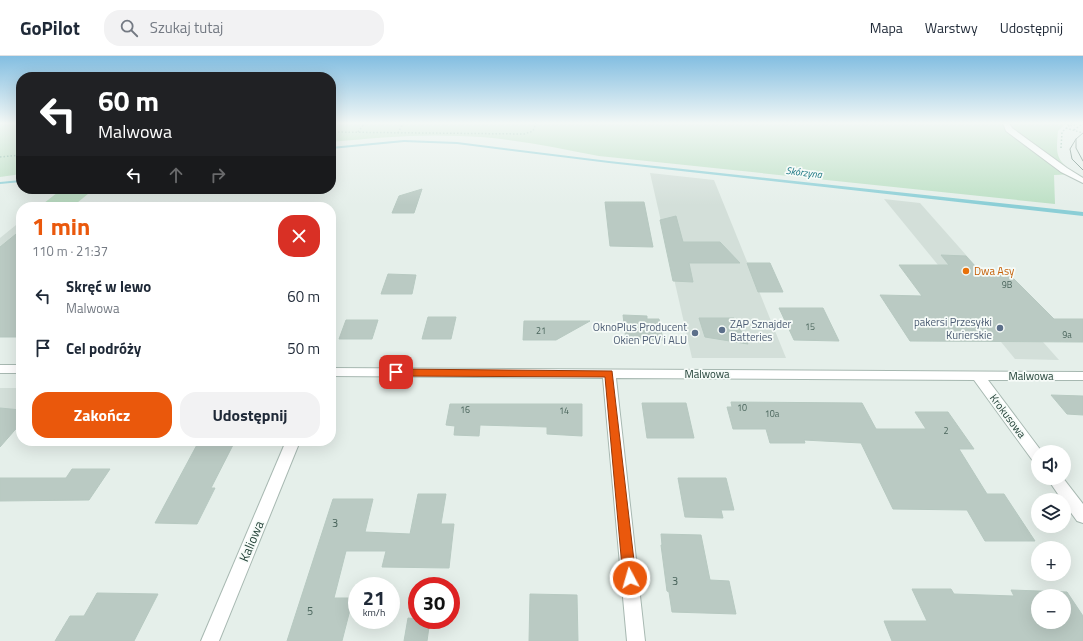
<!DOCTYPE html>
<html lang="pl">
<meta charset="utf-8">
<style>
:root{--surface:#fff;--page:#f2f2f3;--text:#1f2937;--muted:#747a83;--line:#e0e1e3;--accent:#ea580c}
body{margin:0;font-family:"Titillium Web",sans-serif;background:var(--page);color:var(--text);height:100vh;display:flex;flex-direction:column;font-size:15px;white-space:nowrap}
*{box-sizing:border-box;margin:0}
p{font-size:13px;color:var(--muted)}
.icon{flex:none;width:22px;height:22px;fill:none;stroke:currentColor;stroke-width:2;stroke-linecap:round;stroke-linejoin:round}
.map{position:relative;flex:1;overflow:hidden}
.panel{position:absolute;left:16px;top:146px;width:320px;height:244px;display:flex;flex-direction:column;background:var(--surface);border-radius:16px;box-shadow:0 4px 16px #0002}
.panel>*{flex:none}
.guide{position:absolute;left:16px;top:16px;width:320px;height:122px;border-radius:16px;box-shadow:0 4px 16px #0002;background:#202124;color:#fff;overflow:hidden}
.tools{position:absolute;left:1031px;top:389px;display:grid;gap:8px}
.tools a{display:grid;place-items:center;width:40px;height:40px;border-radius:50%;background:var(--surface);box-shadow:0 4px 16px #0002;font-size:20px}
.speed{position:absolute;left:348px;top:521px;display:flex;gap:8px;font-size:20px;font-weight:700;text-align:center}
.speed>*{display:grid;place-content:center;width:52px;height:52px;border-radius:50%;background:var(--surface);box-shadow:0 4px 16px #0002;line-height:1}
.speed small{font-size:10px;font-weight:400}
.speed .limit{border:6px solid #d22;background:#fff;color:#111}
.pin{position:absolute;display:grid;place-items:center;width:34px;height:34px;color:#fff;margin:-17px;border-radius:8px;box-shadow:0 2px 6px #0006}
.me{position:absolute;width:44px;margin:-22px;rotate:354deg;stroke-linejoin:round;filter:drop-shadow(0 0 3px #0008)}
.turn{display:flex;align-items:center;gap:14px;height:84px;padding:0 16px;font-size:18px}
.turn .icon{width:52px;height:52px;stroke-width:2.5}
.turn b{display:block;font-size:28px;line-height:34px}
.lanes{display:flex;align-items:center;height:38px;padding:0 16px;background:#0003;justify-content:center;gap:20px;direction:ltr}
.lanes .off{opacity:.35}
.round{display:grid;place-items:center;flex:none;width:42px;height:42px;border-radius:16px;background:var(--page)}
.overview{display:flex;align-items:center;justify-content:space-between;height:68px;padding:0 16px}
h1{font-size:24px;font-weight:700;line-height:30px;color:var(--accent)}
.cta{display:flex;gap:8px;margin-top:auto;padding:8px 16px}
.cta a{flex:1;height:46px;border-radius:16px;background:var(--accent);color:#fff;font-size:16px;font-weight:700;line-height:46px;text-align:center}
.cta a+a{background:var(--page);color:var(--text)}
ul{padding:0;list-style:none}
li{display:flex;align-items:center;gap:12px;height:52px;padding:0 16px}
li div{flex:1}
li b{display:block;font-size:15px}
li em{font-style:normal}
header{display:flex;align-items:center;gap:24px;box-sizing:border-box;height:56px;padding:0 20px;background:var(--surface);border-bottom:1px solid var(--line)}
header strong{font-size:19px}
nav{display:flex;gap:22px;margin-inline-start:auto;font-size:14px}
.search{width:280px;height:36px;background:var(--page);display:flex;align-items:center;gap:10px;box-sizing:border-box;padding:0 14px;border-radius:16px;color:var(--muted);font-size:15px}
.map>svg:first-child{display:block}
</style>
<header>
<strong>GoPilot</strong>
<div class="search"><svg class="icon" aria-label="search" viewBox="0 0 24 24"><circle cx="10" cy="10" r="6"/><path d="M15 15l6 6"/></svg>Szukaj tutaj</div>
<nav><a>Mapa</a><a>Warstwy</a><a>Udostępnij</a></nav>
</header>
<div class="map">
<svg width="1083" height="585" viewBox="0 0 1083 585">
<rect width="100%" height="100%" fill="#e5efea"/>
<g fill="#d3dfd9">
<path d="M650 117 714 124 786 302H692Z"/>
<path d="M884 143 920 147 1059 304 1015 303Z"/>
<path d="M21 165V194L0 211V182Z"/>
<path d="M0 332H21V367L0 391Z"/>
</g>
<g fill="#bde0c5">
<path d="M0 67H21V118L0 121Z"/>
<path d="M331 67H1066L1058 75C1056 99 1055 103 1076 118L1054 119 1055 148 599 100C553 91 506 81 459 80 416 78 374 82 331 86Z"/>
<path d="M62 133H94L72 151H39Z"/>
</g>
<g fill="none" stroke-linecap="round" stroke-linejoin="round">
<g fill="#8bced6" fill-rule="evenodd">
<path d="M404 84 457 86 609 105 1083 156V160L609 107 457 88 404 86 331 93V91Z"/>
<path d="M21 124V126L0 128V126Z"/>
</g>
</g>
<g fill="#bacac3" stroke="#b7c9c1" fill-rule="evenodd">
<path d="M422 133 414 157H392L399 140Z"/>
<path d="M605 146H644L653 191 610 190Z"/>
<path d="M676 160 683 186H720L740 207H689L693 226 673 225 660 164Z"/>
<path d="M21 174V281H0V191Z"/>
<path d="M941 199 966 200 983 219H1010L1054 263H1083V286L910 285 880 239 922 240 899 209H949Z"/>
<path d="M747 207H770L783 236H758Z"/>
<path d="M388 218 416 219 412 238H381Z"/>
<path d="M779 252H823L839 285 794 284Z"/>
<path d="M623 259 647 260V263H659L663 284H626Z"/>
<path d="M428 261H456L451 283H422Z"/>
<path d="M699 262H734L748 288 705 281Z"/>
<path d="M346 264H378L372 283H339Z"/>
<path d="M524 265H590L556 284H523Z"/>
<path d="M1051 339 1083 340V359L1067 358Z"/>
<path d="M731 346 862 347 876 373H926L915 356H948L974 393H959L987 438H1004L1035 485H985L967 454 893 453 861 387 804 384 805 387H770L766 373H733L727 351H732Z"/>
<path d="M642 347H686L694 382H647Z"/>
<path d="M450 348H582V380L547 378V371L480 369 479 380 454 379 455 370 446 369Z"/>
<path d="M0 352 21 354V367L0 391Z"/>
<path d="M199 385H235L211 432H215L197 468 155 467Z"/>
<path d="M72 413H110L89 444 0 445V422H66Z"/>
<path d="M678 422H726L734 454H721L723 462 685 461Z"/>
<path d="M418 438H446L441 468H454L449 512 382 511 386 495H346L334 542H353L342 585H287L333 443H373L365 476 410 478Z"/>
<path d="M661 478 701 479 710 524 729 525 736 558 672 556 669 536 667 535 661 489H662Z"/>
<path d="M912 533H951L954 538 1014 540 1011 534 1067 536 1083 560V585H892L884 565H927ZM1038 540H1064V566H1038Z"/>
<path d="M97 537 158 538 134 585H55L70 560H84Z"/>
<path d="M530 538 577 539 578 585H529Z"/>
<path d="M408 562 430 564 427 585H404Z"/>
</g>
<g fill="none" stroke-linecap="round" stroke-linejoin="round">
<g stroke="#a7b8b1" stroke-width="2">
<g id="minor">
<path d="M1003 67H1009L1012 72 1067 112 1083 122V127L1061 116 1006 75Z"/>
<rect x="0" y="309" width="21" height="8"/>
<path d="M331 312 1083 316V324H988L1042 396H1038V407L1033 405 974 324 616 322 645 585H627L603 322 331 320Z"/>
<path d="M286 385H300L219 585H201Z"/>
<path d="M1047 422H1063L1083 448V467L1077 465 1064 447V444H1062Z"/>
</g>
</g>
<g stroke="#84b4a2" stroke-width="1.5" stroke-dasharray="1.5 2" stroke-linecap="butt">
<path d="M1066 67 1065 68 1073 70 1077 67"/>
<path d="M1066 72 1083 77"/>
<path d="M1074 74 1083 67"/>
<path d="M331 76 524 78 533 75 536 67"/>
<path d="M358 76 365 67"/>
<path d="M398 77 403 67"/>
<path d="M1061 92 1062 76 1072 67"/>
<path d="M0 101 21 99"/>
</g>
<use href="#minor" fill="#fff" fill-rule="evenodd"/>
<g stroke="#5e7d73" stroke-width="1">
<path d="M1083 77 1076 83 1070 93 1072 103 1083 114"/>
<path d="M1076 83V92L1083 105"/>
</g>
</g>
<linearGradient id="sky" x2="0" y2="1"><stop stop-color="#83bee1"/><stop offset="0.45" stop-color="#f3f8f6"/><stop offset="1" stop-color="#f3f8f6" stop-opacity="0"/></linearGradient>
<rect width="1083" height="149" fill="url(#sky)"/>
<path fill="#ea580c" stroke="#983908" d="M396 313 612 315 636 522 634 526 630 528 625 526 623 522 605 321 396 320 391 316Z"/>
<circle fill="#e8710a" stroke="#f6fbf8" stroke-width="1.5" cx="966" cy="215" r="4"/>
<g fill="#5c6f8a" stroke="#f6fbf8" stroke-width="1.5">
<circle cx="1000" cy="272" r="4"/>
<circle cx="722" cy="274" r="4"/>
<circle cx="695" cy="277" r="4"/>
</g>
<g text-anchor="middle" stroke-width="3.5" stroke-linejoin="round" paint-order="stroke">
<g font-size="9" fill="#49645b">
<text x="1007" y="232">9B</text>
<text x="810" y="274">15</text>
<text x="541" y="278">21</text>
<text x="1067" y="282">9a</text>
<text x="742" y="355">10</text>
<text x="465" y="357">16</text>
<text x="564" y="358">14</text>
<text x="772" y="361">10a</text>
<text x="946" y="378">2</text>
</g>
<g font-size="10" font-style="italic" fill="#197682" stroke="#f6fbf8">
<text transform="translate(804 116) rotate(7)" y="4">Skórzyna</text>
</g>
<g font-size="11" fill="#c56008" stroke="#f6fbf8" text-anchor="start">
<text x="974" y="219">Dwa Asy</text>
</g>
<g font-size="11" fill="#4e5e75" stroke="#f6fbf8" text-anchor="end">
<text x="992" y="270">pakersi Przesyłki<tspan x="992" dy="13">Kurierskie</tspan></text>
<text x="730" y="272" text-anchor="start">ZAP Sznajder<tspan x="730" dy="13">Batteries</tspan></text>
<text x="687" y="275">OknoPlus Producent<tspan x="687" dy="13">Okien PCV i ALU</tspan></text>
</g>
<g font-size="11" fill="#234238" stroke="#f6fbf8">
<text x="707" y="322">Malwowa</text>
<text x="1031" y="324">Malwowa</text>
<text transform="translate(1008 360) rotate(53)" y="4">Krokusowa</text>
</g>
<g font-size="11" fill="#49645b">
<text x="335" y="471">3</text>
<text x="675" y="529">3</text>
<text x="310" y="559">5</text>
</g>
<g font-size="13" fill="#234238" stroke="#f6fbf8">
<text transform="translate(251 485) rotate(-67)" y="5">Kaliowa</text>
</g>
</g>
</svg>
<div class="tools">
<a><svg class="icon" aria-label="sound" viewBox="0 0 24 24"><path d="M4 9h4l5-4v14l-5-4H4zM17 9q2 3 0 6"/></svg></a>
<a><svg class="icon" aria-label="layers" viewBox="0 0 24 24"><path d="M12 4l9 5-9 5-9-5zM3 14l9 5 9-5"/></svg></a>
<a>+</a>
<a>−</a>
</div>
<div class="speed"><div>21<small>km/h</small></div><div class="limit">30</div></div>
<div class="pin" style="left:396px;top:316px;background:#d93025"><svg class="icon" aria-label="arrive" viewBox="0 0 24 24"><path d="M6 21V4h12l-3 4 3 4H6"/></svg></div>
<svg class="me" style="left:630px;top:522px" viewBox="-20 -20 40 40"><circle r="17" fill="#ea580c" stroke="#fff" stroke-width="3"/><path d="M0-11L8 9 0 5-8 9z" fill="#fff"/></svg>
<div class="guide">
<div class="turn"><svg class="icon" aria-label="left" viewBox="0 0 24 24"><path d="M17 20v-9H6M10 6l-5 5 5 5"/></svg><div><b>60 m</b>Malwowa</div></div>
<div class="lanes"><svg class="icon" aria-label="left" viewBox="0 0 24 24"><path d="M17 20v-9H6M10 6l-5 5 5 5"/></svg><svg class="icon off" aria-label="ahead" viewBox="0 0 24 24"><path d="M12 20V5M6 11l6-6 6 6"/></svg><svg class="icon off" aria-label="right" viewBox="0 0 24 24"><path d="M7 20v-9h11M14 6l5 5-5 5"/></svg></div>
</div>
<section class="panel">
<div class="overview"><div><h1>1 min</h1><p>110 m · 21:37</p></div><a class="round" style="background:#d93025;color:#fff"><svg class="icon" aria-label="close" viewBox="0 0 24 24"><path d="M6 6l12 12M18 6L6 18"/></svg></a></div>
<ul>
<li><svg class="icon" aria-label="left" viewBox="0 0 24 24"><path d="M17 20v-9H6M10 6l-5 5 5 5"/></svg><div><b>Skręć w lewo</b><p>Malwowa</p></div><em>60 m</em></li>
<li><svg class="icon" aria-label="arrive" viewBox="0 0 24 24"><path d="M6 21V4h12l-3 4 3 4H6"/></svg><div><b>Cel podróży</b></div><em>50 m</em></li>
</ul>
<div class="cta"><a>Zakończ</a><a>Udostępnij</a></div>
</section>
</div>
